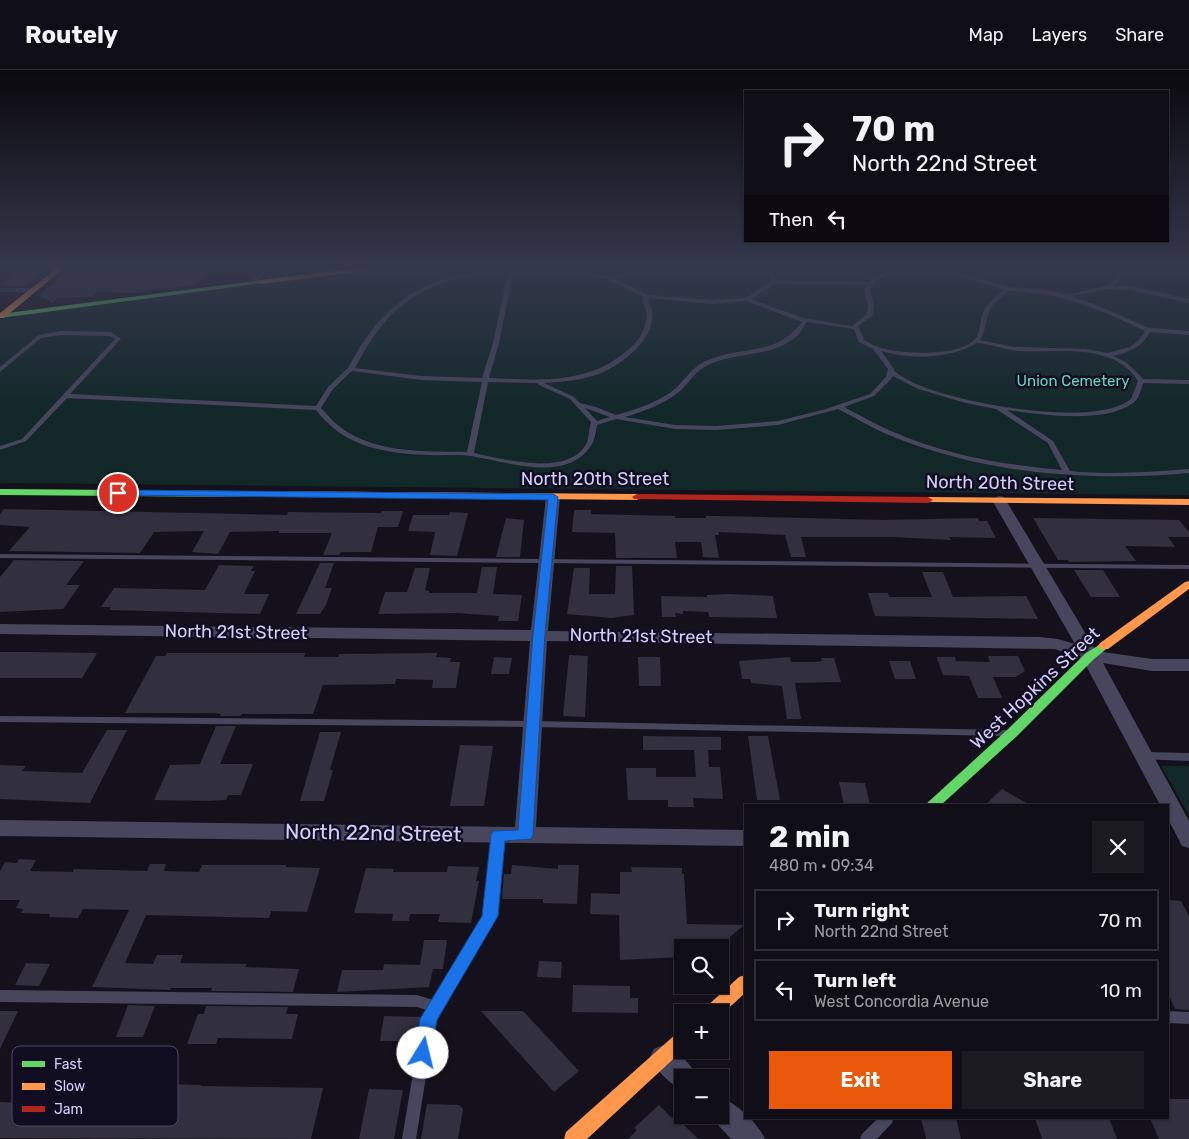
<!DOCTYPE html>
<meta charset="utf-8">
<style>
:root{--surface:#0f0d15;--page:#1d1b22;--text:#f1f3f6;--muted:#9b9ca0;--line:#2f2d34;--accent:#ea580c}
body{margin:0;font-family:Rubik,sans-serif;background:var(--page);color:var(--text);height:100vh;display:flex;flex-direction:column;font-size:19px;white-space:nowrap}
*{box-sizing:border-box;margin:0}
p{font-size:16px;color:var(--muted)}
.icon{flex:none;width:28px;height:28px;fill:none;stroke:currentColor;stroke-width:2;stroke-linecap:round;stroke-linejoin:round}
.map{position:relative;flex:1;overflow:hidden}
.details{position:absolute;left:744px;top:734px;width:425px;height:315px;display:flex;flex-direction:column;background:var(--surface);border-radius:0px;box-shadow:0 1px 4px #0004,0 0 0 1px var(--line)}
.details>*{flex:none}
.hud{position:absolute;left:744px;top:20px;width:425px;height:152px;border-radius:0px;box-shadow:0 1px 4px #0004,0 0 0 1px var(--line);background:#0f0d15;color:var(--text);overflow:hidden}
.tools{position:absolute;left:674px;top:869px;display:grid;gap:10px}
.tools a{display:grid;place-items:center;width:55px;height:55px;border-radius:0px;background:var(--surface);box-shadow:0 1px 4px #0004,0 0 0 1px var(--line);font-size:25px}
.pin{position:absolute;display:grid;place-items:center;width:42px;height:42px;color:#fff;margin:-21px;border:2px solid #fff;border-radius:50%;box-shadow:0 1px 5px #0007}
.me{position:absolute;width:55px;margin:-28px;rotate:9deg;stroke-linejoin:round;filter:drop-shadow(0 0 4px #0008)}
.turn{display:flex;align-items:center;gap:18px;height:105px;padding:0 25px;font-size:22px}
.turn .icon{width:65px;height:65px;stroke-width:2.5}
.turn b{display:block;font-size:35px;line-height:42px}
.then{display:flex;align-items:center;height:48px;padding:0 25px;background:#0003;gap:10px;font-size:19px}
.round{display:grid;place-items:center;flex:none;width:52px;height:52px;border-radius:0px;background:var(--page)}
.overview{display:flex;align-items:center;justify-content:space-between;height:85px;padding:0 25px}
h1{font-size:30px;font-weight:700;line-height:38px}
.primary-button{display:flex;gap:10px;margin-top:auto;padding:10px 25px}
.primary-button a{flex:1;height:58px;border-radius:0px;background:var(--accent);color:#fff;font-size:20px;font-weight:700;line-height:58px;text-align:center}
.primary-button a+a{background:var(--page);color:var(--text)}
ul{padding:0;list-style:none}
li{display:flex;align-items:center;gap:15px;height:62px;margin:0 10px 8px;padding:0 15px;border:2px solid var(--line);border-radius:0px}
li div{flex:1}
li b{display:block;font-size:19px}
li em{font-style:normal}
header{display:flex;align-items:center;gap:30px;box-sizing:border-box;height:70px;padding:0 25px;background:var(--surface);border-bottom:1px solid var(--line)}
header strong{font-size:24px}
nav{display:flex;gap:28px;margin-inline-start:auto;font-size:18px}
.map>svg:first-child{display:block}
</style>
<header>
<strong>Routely</strong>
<nav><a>Map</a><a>Layers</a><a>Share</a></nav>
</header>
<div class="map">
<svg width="1189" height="1069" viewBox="0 0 1189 1069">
<rect width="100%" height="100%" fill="#14111c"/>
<g fill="#112728">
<path d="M373 198H1189V425L0 413V247Z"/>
<path d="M1161 696H1189V745Z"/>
</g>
<g fill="#322f3e">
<path d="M17 201H46L26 216H0V213Z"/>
<path d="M67 201H71L206 202 195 215 132 223 98 222 92 227 58 228 52 233 39 225Z"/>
<path d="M4 439 287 445 288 442 381 443 382 441H403L398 457H378L371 482H341L339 485H323L332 463H279V461L230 462 218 484 192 482 204 461 154 462 140 483 9 481 30 457 0 455V444Z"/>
<path d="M574 440H591V444L675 446V448H706V446H719L884 450 978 448 979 451H987L996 468 949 467 951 470 893 467H801L806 487H791L785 465 719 462V465H715L719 488 703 487 701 472H675L677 488H616L615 463 572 462Z"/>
<path d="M450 442 468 443 457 486 430 485 435 462 408 461 413 445H449Z"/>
<path d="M506 448 524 450 520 487H496Z"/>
<path d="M1033 448 1179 450 1189 462V467H1168L1175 477 1125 476 1136 491 1069 492 1068 490H1058Z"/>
<path d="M14 490 84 491 66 515H80L63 539 0 542V507Z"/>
<path d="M320 493H334L325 518H332L326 535 320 544H296Z"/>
<path d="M219 495 254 496 251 501H255L244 524H269L260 544 109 540 111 537H101L114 518 205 520Z"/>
<path d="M616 496H632L634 545 611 548 567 544 574 498H590L589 524H615Z"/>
<path d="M482 497H497L493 524 522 525 518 551H498L499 546 457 543 378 544 385 522H407L415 498H430L425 520 429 521V523H477Z"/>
<path d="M1074 500H1103L1120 527H1091Z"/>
<path d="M922 502H943L953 527 1026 526 1038 549 875 546 868 523H888L889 527H932Z"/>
<path d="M729 524 773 526 777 548 709 547 708 542 683 541V544L675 543 676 547H662L661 526 707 527V525Z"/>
<path d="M0 582H31L97 583 82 608H0Z"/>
<path d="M167 583H305L304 587H338L339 584 437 583 436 587 451 588 450 592H460L456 618H432L433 610 396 609 395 614 323 615 313 644H242L240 646H220L221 644 214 643H125L156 586H165Z"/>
<path d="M569 585 588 586 585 647 563 646Z"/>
<path d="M988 586H1018L1025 601 1016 607H993L1002 628H978L969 606 943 605 937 589V587H955L956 591 990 592Z"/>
<path d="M494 587 512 588 509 604H491Z"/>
<path d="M638 587H660L661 616H639Z"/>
<path d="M790 587 791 592H814L822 591 821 588H834L841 612 795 613 801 649H787L782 616 751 613 750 609H742L739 591Z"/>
<path d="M889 591H910L916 609H895Z"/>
<path d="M216 656H236L220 694H253L241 725H228L226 730 207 731 154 730 170 695 200 694Z"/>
<path d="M107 660H127L90 733 0 729V695L26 696 22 701 82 703Z"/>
<path d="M320 662H341L330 700H333L324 731H300Z"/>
<path d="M643 666 721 667V680H708L709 697H720L723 729 693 728 694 737H668V730H628L626 698H656V707H696L694 680H643Z"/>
<path d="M748 666H768L780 730H757Z"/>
<path d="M460 675 493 676 484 736H450Z"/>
<path d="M839 712 865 713 870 735H844Z"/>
<path d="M1002 719 1030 735H985Z"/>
<path d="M19 789 36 790 30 801 73 802 74 799 147 801 150 794H166L164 801 199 802 202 795H286V797L320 798 307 842 271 841 269 848 146 845 125 893 153 894 157 885H183L180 893 247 894 245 897 299 899 293 922 211 921 212 918H171L170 920 92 917 129 840 83 839 78 848 49 847 50 844 21 843 23 839 16 838 20 830H0V801L5 792 17 793Z"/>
<path d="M512 795 558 799V795H579L577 834 543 833V829H502L504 804H511Z"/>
<path d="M448 796 479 797 476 811H479L471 853 438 852 440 844H410L409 851H392L393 844 354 843 366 798 394 799 393 802H447Z"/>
<path d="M631 797 682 798V804H684L687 854 744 855 717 878H682V887L620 890 619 845 590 844 591 823 620 824V802H632Z"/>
<path d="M1168 830 1181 831 1189 846V940L1175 939 1168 923Z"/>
<path d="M424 870H447L443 899H433L429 917 337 922 342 900H383L384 894 420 895Z"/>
<path d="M539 891 562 892 561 908 537 907Z"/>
<path d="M26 893 50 894 39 916 15 915Z"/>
<path d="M573 915 630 916V928H638V943L572 942Z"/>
<path d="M128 935 155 936 143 967H116Z"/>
<path d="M206 936 288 937 286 944H298L292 969 218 968 216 974H187L198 944H204Z"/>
<path d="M0 941H18L0 979Z"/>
<path d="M481 941H523L579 1001 554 1022Z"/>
<path d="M384 946 421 947 416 971H380Z"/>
<path d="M98 1009 131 1010 127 1020 168 1021 170 1014 201 1015V1016L323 1018 311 1069 0 1068V1032L49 1034 56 1019 93 1021Z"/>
<path d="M369 1019 403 1020 394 1069H359Z"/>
<path d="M1168 1029H1189V1069H1159L1150 1048H1168Z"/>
<path d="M427 1034 459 1035 463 1039 458 1069H421Z"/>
<path d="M659 1035 672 1048 675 1046 698 1069H628L637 1060 634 1058Z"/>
<path d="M921 1048H956L961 1069H926Z"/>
<path d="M1035 1048H1109L1117 1069H1042Z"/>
</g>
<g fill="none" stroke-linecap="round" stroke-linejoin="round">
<g fill="#48465d" fill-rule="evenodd">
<path d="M264 198H269L259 210 260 213H256L253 210Z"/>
<path d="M285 198H290L288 201 290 210 285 209 282 201Z"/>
<path d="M492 198H501C489 204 466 206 452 210 403 224 378 254 355 298L421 306 482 308 493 273 509 198H514L499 273 489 308C536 310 585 315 624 283 631 278 638 271 642 263 647 252 649 242 642 231L644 227 609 210 568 198H575L611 207 639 198H645L615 209 648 225 712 230 746 228 771 211 770 207 759 198C766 198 774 203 776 210L869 212 871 209 894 198H900L875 211 870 220 874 235 873 245 858 256 864 270C871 274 877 277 885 279 906 284 961 287 976 268 980 262 980 253 982 246 985 234 995 227 1004 220L944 201 923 200 921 198H944L1008 217 1046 220 1066 225 1106 216 1114 211 1118 198H1122L1119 212 1114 216H1130L1189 229V233L1130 220 1108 219 1070 226 1099 236 1149 258 1189 261V265L1150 262C1142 277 1130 282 1113 286 1126 290 1134 299 1143 309L1189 310V314L1143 313C1141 320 1139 329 1133 333 1104 354 1041 345 1007 340L1053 371 1070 401C1109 405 1149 402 1189 399V403C1088 412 983 404 889 365 871 358 855 347 838 339L778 355 716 360 675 359 616 349 597 355C596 361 595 369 592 374 568 414 508 392 471 386 458 384 443 386 429 385 395 384 354 379 329 354 324 350 320 345 316 340L67 328 26 371 0 380V376L22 369 115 269 110 266 61 265 41 268 0 302V297L39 265 61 261 111 262 121 269 70 324 316 336 328 317 348 298 361 275 376 254 391 239 407 226 426 216 446 208ZM775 214 867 215 864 220 868 235 867 244 852 256 803 248 751 229ZM1009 221C1060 222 1099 239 1145 261L1139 270 1130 277 1107 283 1086 279 1014 277 980 270C986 261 985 251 989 242 992 233 1002 227 1009 221ZM649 228 712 234 746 231 802 252C773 289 741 274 704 292 692 297 686 309 676 318 660 332 637 339 616 345L596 337 580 333 574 327 544 313C563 312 583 310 601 303 625 293 666 260 648 231ZM807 252 854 259 859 272 873 279 888 299 886 307 870 324 826 339 778 351 716 356 675 355 625 347C644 341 665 334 680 321 690 312 696 300 708 295 736 281 774 288 798 265 801 261 804 256 807 252ZM977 273C991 274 1005 280 1019 281 1053 283 1100 274 1128 299 1132 302 1135 307 1138 311L1131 329C1094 359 963 333 921 316 911 312 902 307 894 301V299L881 281C912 290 949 289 977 273ZM352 301 421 310 482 312 467 382C423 381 369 384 334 352 330 348 326 343 321 338L333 319ZM893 306 918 319 966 333 996 339 1048 373 1062 400C1004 395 945 385 891 361 875 354 860 345 844 337L874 326 891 309ZM488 312 538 313 539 315 570 329 591 352C589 358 589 366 587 372 571 408 502 389 474 383ZM585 338 610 347 597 351Z"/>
<path d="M0 218H33L36 220 33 222H0Z"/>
<path d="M0 484 1189 495V499L0 488Z"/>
<path d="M0 646 533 651 1005 660 1009 661 1010 663 1009 665 1005 666 533 657 0 652Z"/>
<path d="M1144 682 1189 683V691L1140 689 1139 686 1140 683Z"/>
<path d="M498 761 502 762 504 765 496 847 435 950 416 1069H402L422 949 427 940 417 937 0 932V920L417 925 433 930 484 846 492 765 494 762Z"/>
<path d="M1168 941 1189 942V954L1168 953Z"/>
<path d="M878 1048H894L892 1053 877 1069H860L862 1064Z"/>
</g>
<g fill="#48465d" fill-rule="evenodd">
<path d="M274 198H368L363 201H278Z"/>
<path d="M553 423 560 427 548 561 1040 567 1058 569 1075 574 992 430 999 426 1004 427 1096 581 1152 589H1189V601H1152L1103 593 1189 751V778L1182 776 1168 749V735H1160L1083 590 1055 579 547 571 536 757 745 760V776L0 766V750L515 757 530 571 0 564V554L531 560 546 427Z"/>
<path d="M663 975C677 981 692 994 698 1008H682V1019C669 1014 656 1000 650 987L654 979Z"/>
<path d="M720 1027C736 1033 758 1053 765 1069H731L709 1045H720Z"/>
</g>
<g fill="#63d668" fill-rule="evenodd">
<path d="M261 210 263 211V213L0 248V244Z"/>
<path d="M0 419 243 421 248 424 243 427 0 425Z"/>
<path d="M1104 572 1108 573 1110 576 1094 589 1017 666 941 735H925L1007 660 1086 583Z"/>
</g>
<g fill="#ff974d" fill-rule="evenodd">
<path d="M57 198H64L4 248H0V243Z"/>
<path d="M359 198H376L373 200 261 214 258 212 261 210Z"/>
<path d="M243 421 637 424 642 427 637 430 240 426 238 424 240 422Z"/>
<path d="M928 427 1189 429V435L925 432 923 430 925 428Z"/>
<path d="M1189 511V519L1108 579H1100L1098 576 1100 573 1185 512Z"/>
<path d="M745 905V923L720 946V942H704L706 937 739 907Z"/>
<path d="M682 962 683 980 587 1069H564L566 1062 676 964Z"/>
</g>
<path fill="#b3261e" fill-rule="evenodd" d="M637 424 928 427 933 430 928 433 634 429 632 427Z"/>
</g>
<linearGradient id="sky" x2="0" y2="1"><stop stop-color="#0b090f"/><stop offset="0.57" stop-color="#34384b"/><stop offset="1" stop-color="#34384b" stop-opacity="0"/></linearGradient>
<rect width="1189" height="347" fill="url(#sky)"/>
<path fill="#1a73e8" stroke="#114b97" d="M118 420 553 424 558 427 545 564 533 765 531 769 505 771 498 846 437 950 430 989 423 991 417 989 414 983 420 949 482 846 491 765 493 761 518 760 533 564 548 430 115 425V421Z"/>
<g text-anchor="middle" stroke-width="5" stroke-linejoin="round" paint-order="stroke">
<g font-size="15" fill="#5addc0" stroke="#110d20">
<text x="1073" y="316">Union Cemetery</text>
</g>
<g font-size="18" fill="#d4cdfe" stroke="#110d20">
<text x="595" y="415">North 20th Street</text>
<text transform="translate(1000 413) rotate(1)" y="6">North 20th Street</text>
<text transform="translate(236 562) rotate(1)" y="6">North 21st Street</text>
<text transform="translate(641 566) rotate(1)" y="6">North 21st Street</text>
<text transform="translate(1035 618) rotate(-43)" y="6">West Hopkins Street</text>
</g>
<g font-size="21" fill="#d4cdfe" stroke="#110d20">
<text transform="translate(373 763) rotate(1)" y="7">North 22nd Street</text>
</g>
</g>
<rect x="12" y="976" width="166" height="80" rx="8" fill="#110d20" stroke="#4c4763" stroke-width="1"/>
<rect x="22" y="991" width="23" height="6" fill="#63d668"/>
<rect x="22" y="1013" width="23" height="7" fill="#ff974d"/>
<rect x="22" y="1036" width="23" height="6" fill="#b3261e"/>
<g font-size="14" fill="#d4cdfe">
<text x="54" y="999">Fast</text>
<text x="54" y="1021">Slow</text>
<text x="54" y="1044">Jam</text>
</g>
</svg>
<div class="tools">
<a><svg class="icon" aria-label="search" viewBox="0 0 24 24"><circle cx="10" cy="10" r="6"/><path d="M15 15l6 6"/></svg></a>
<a>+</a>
<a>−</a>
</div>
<div class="pin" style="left:118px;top:423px;background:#d93025"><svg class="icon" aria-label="arrive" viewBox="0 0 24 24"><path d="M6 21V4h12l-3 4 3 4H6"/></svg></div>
<svg class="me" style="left:423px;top:983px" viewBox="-20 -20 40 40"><circle r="19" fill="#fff"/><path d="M0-13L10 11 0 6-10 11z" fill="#1a73e8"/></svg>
<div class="hud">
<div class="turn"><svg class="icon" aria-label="right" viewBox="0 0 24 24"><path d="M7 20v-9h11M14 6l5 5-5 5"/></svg><div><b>70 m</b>North 22nd Street</div></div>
<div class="then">Then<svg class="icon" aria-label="left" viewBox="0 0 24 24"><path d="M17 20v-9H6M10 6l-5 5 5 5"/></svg></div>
</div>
<section class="details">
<div class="overview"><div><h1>2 min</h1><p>480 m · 09:34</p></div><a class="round"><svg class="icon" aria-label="close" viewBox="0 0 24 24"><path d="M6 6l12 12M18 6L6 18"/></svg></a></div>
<ul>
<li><svg class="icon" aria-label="right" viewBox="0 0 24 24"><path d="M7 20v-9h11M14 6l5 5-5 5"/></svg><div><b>Turn right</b><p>North 22nd Street</p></div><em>70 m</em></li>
<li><svg class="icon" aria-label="left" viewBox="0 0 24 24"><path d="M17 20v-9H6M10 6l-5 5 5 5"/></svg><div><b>Turn left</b><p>West Concordia Avenue</p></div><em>10 m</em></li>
</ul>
<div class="primary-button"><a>Exit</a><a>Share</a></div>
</section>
</div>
